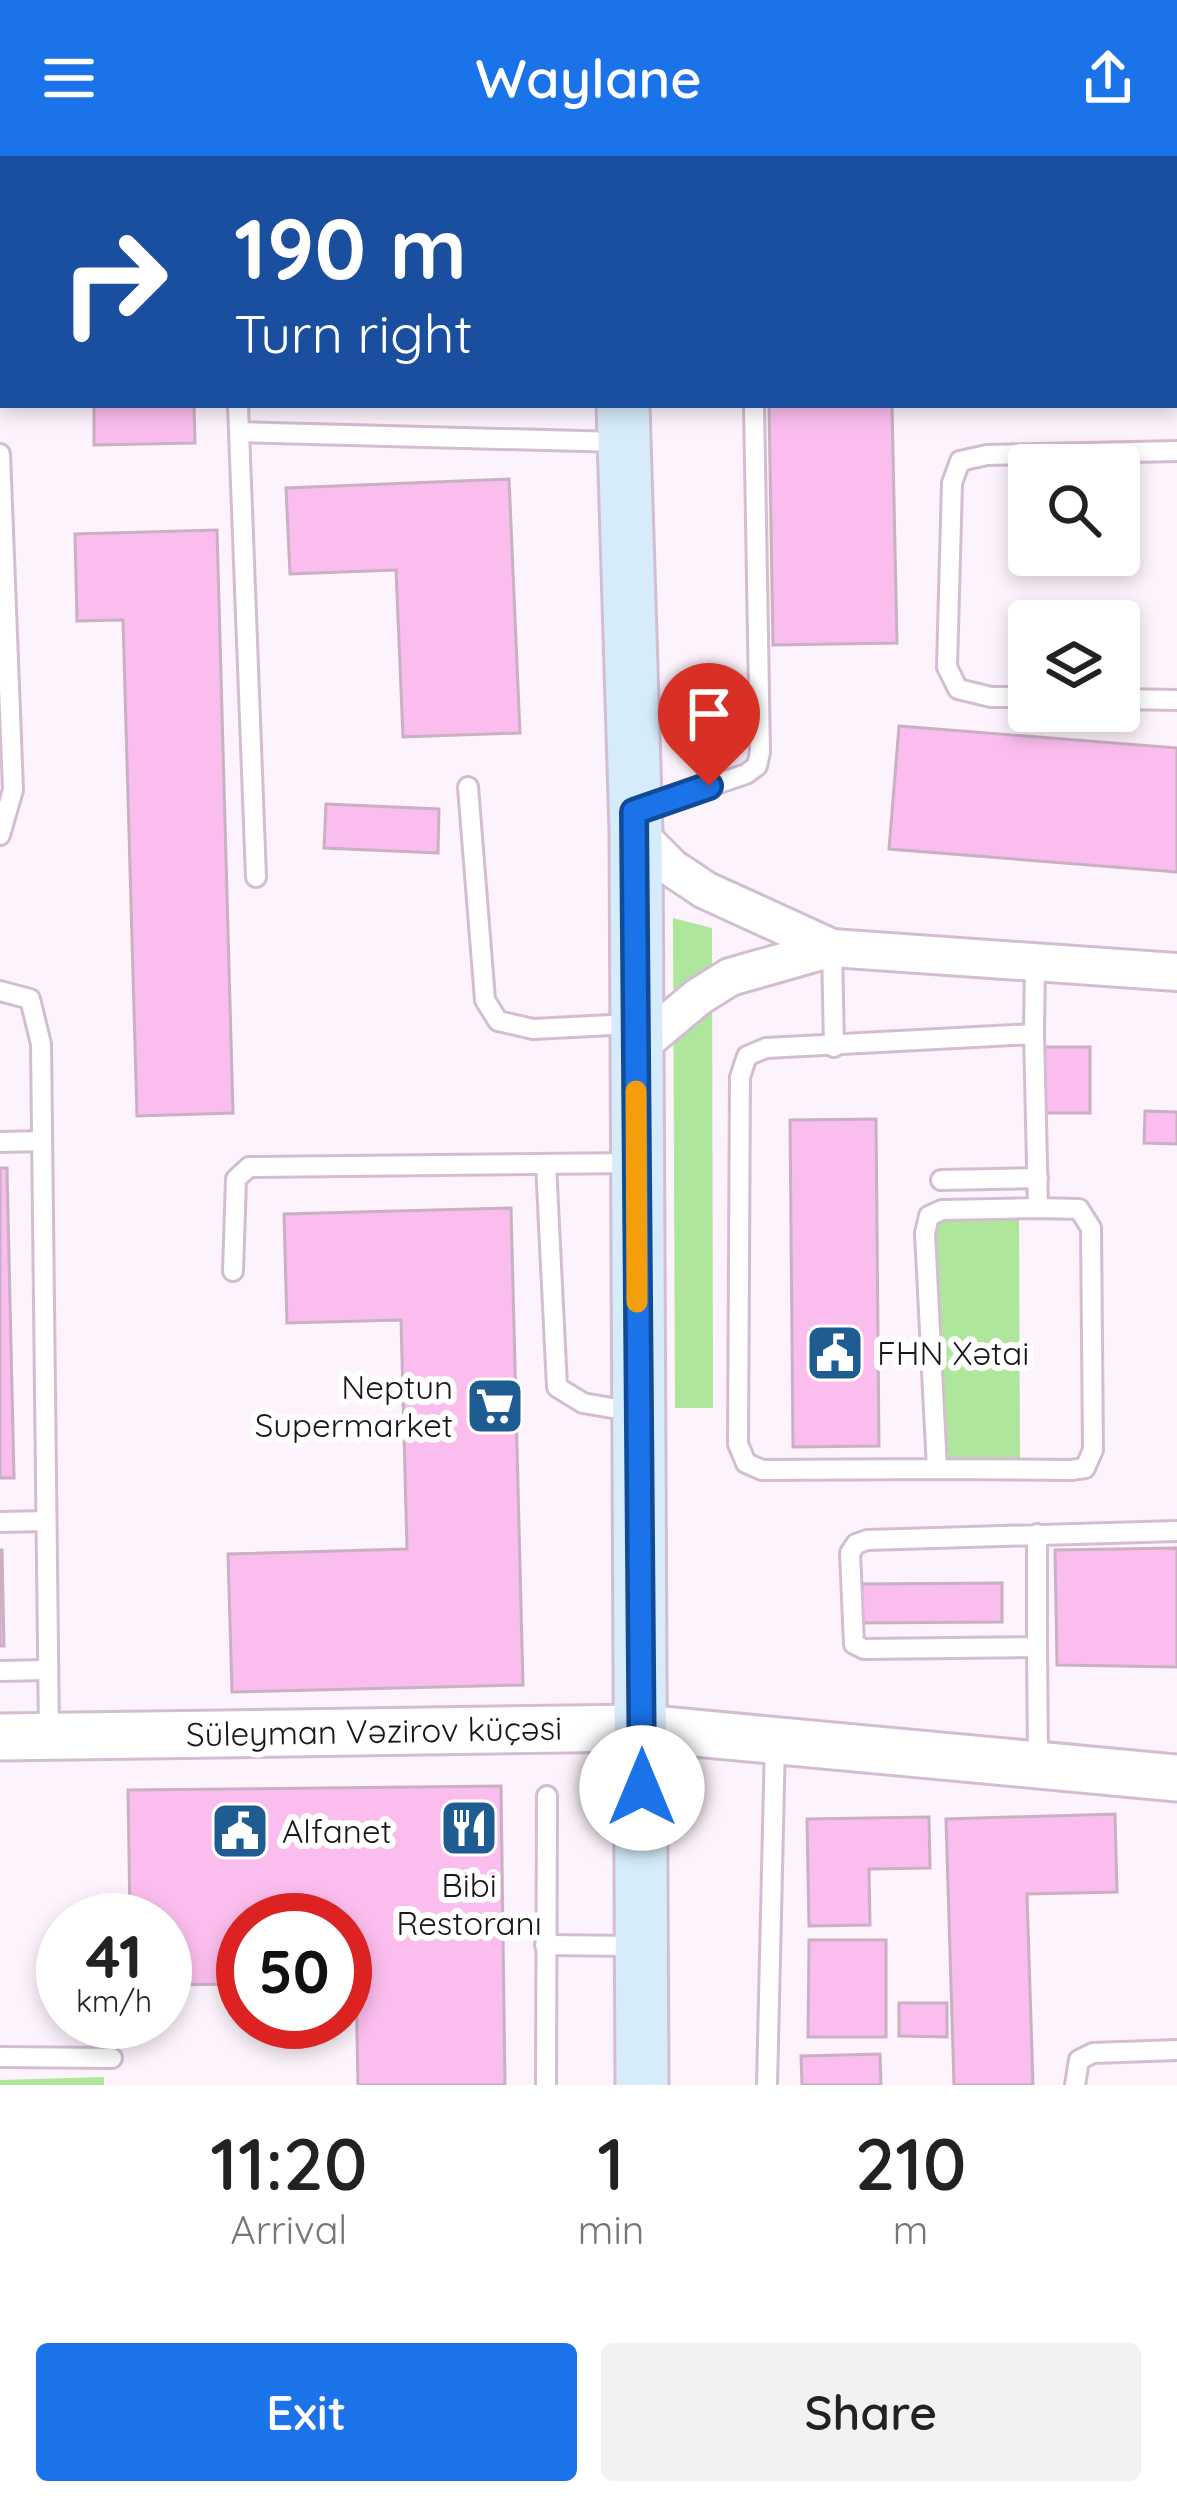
<!DOCTYPE html>
<meta charset="utf-8">
<style>
:root{--surface:#fff;--page:#f2f2f2;--text:#222;--muted:#767676;--accent:#1a73e8}
body{margin:0;font-family:Quicksand,sans-serif;background:var(--page);color:var(--text);height:100vh;display:flex;flex-direction:column;font-size:45px;white-space:nowrap}
*{box-sizing:border-box;margin:0}
p{font-size:39px;color:var(--muted)}
.icon{flex:none;width:66px;height:66px;fill:none;stroke:currentColor;stroke-width:2;stroke-linecap:round;stroke-linejoin:round}
.map{position:relative;height:1929px;overflow:hidden}
.details{display:flex;flex-direction:column;background:var(--surface);flex:1}
.details>*{flex:none}
.hud{position:absolute;left:0px;top:0px;width:1179px;height:252px;box-shadow:0 6px 18px #0003;background:#1a4fa0;color:#fff;overflow:hidden}
.buttons{position:absolute;left:1008px;top:288px;display:grid;gap:24px}
.buttons a{display:grid;place-items:center;width:132px;height:132px;border-radius:12px;background:var(--surface);box-shadow:0 6px 18px #0003;font-size:60px}
.speed{position:absolute;left:36px;top:1737px;display:flex;gap:24px;font-size:60px;font-weight:700;text-align:center}
.speed>*{display:grid;place-content:center;width:156px;height:156px;border-radius:50%;background:var(--surface);box-shadow:0 6px 18px #0003;line-height:1}
.speed small{font-size:30px;font-weight:400}
.speed .limit{border:18px solid #d22;background:#fff;color:#111}
.pin{position:absolute;display:grid;place-items:center;width:102px;height:102px;color:#fff;margin:-123px -51px;border-radius:50% 50% 50% 0;rotate:-45deg;box-shadow:0 0 12px #0007}
.pin .icon{rotate:45deg}
.me{position:absolute;width:132px;margin:-66px;rotate:0deg;stroke-linejoin:round;filter:drop-shadow(0 0 9px #0008)}
.turn{display:flex;align-items:center;gap:42px;height:252px;padding:0 36px;font-size:54px}
.turn .icon{width:156px;height:156px;stroke-width:2.5}
.turn b{display:block;font-size:84px;line-height:102px}
.eta{display:flex;justify-content:space-evenly;align-items:center;height:204px;text-align:center}
.eta b{font-size:72px;font-weight:600;line-height:84px}
.button{display:flex;gap:24px;margin-top:auto;padding:24px 36px}
.button a{flex:1;height:138px;border-radius:12px;background:var(--accent);color:#fff;font-size:48px;font-weight:600;line-height:138px;text-align:center}
.button a+a{background:var(--page);color:var(--text)}
header{display:flex;justify-content:space-between;align-items:center;height:156px;padding:0 36px;background:var(--accent);color:#fff;font-size:54px;font-weight:600}
.map>svg:first-child{display:block}
</style>
<header><svg class="icon" aria-label="menu" viewBox="0 0 24 24"><path d="M4 6h16M4 12h16M4 18h16"/></svg>Waylane<svg class="icon" aria-label="share" viewBox="0 0 24 24"><path d="M12 15V3M7 8l5-5 5 5M5 13v7h14v-7"/></svg></header>
<div class="map">
<svg width="1177" height="1929" viewBox="0 0 1177 1929">
<rect width="100%" height="100%" fill="#fdf3fc"/>
<g fill="#aee69b">
<path d="M673 762 712 772 713 1252H675Z"/>
<path d="M925 1055H1019L1020 1308H925Z"/>
<path d="M104 1921V1929H0V1924Z"/>
</g>
<g fill="#fbbded" stroke="#c9b0c3" stroke-width="3">
<path d="M94 249H194L195 287 94 289Z"/>
<path d="M769 249H892L897 487 773 489Z"/>
<path d="M509 323 520 577 403 581 396 414 290 418 286 332Z"/>
<path d="M217 374 233 957 137 960 123 464 77 465 75 378Z"/>
<path d="M899 570 1177 592V716L889 693Z"/>
<path d="M326 648 439 653 438 697 324 692Z"/>
<rect x="1043" y="891" width="47" height="66"/>
<path d="M1145 955 1177 956V988L1144 987Z"/>
<path d="M876 963 879 1290 793 1291 790 964Z"/>
<path d="M0 1012H7L14 1322H0Z"/>
<path d="M511 1052 523 1529 232 1536 228 1398 407 1393 401 1164 287 1167 284 1058Z"/>
<path d="M1177 1392V1511L1057 1509 1055 1394Z"/>
<path d="M0 1394H2L4 1490H0Z"/>
<path d="M1002 1427V1466L854 1467V1428Z"/>
<path d="M501 1630 505 1929H358L356 1827H345V1764H243V1828L165 1829V1764H130L128 1634Z"/>
<path d="M1115 1658 1117 1736 1027 1738 1033 1929H954L946 1663Z"/>
<path d="M929 1661 930 1712 869 1713 870 1769 809 1770 807 1663Z"/>
<path d="M809 1784H886V1881H808Z"/>
<path d="M899 1847H947V1881L899 1880Z"/>
<path d="M880 1898 881 1929H802L801 1900Z"/>
</g>
<g fill="none" stroke-linecap="round" stroke-linejoin="round">
<g stroke="#d4bdd3" stroke-width="24">
<g id="service">
<path d="M737 0V3"/>
<path d="M0 17 3 7"/>
<path d="M1176 28H1177"/>
<path d="M238 249 256 721"/>
<path d="M239 276 619 286"/>
<path d="M0 298 13 634 0 679"/>
<path d="M1029 541H991L958 533 947 511 952 327 960 305 987 299 1177 295"/>
<path d="M1119 543 1177 544"/>
<path d="M468 631 485 844 498 865 533 873 631 868"/>
<path d="M639 654 746 618 757 610 760 596 754 249"/>
<path d="M832 792 834 891"/>
<path d="M0 835 30 843 41 888 49 1579"/>
<path d="M1034 878 1035 806"/>
<path d="M0 986 42 985"/>
<path d="M546 1008 557 1231 583 1247 635 1256"/>
<path d="M941 1024 1038 1022"/>
<path d="M233 1115 236 1023 249 1011 636 1007"/>
<path d="M937 1313 1071 1314 1085 1312 1093 1294 1091 1072 1079 1053 1038 1052 1034 878 766 892 747 900 740 921 738 1288 746 1307 762 1314 937 1313 925 1077 929 1060 942 1054 1038 1052"/>
<path d="M0 1366 46 1365"/>
<path d="M1037 1378V1491L864 1493 854 1488 850 1397 856 1388 867 1384 1177 1375"/>
<path d="M1037 1491 1038 1606"/>
<path d="M0 1515 46 1514"/>
<path d="M545 1789 636 1790"/>
<path d="M0 1901 112 1902"/>
<path d="M546 1929 547 1640"/>
<path d="M767 1929 775 1586"/>
<path d="M1075 1929 1079 1904 1093 1897 1177 1894"/>
</g>
</g>
<g stroke="#d4bdd3" stroke-width="42">
<g id="minor">
<path d="M1176 79H1177"/>
<path d="M636 676 672 712 705 734 832 792 1177 816"/>
<path d="M636 893 698 841 730 821 832 792"/>
</g>
</g>
<g stroke="#d4bdd3" stroke-width="51">
<path id="tertiary" d="M0 1581 641 1572 1177 1622"/>
</g>
<g stroke="#d4bdd3" stroke-width="57">
<g id="secondary">
<path d="M620 3V0"/>
<path d="M623 249 636 676 642 1929"/>
</g>
</g>
<use href="#service" stroke="#fff" stroke-width="18"/>
<use href="#minor" stroke="#fff" stroke-width="36"/>
<use href="#tertiary" stroke="#fff" stroke-width="45"/>
<use href="#secondary" stroke="#d6ecfa" stroke-width="51"/>
</g>
<g fill="none" stroke-linecap="round" stroke-linejoin="round">
<g stroke="#114b97" stroke-width="30">
<path id="route" d="M642 1632 634 656 709 630"/>
</g>
<use href="#route" stroke="#1a73e8" stroke-width="21"/>
<path stroke="#f59e0b" stroke-width="21" d="M636 935 637 1146"/>
</g>
<defs>
<g id="civic-square" transform="scale(3)"><rect x="-9" y="-9" width="18" height="18" rx="4" fill="#1e5c92" stroke="#fff"/><path d="M-.6-6.5H3V-4.5H.6V-3L4-1V1h2V6H-6V1h2V-1L-.6-3ZM-1.2 2.5V6h2.4V2.5Z" fill="#fff"/></g>
<g id="supermarket-square" transform="scale(3)"><rect x="-9" y="-9" width="18" height="18" rx="4" fill="#1e5c92" stroke="#fff"/><path d="M-6-5.5h2.5l.6 2H6L4.5 2H-2.5L-4.4-4H-6ZM-1.5 3.2a1.3 1.3 0 1 0 .1 0ZM3 3.2a1.3 1.3 0 1 0 .1 0Z" fill="#fff"/></g>
<g id="restaurant-square" transform="scale(3)"><rect x="-9" y="-9" width="18" height="18" rx="4" fill="#1e5c92" stroke="#fff"/><path d="M-5-6h1v4h1v-4h1v4h1v-4h1v5L-1.5 .5V6h-2V.5L-5-1ZM5-6V6H3V1.5H1.5Q1.5-4 5-6Z" fill="#fff"/></g>
</defs>
<g fill-rule="evenodd">
<use href="#civic-square" x="835" y="1197"/>
<use href="#supermarket-square" x="495" y="1250"/>
<use href="#restaurant-square" x="469" y="1672"/>
<use href="#civic-square" x="240" y="1675"/>
</g>
<g text-anchor="middle" stroke-width="12" stroke-linejoin="round" paint-order="stroke">
<g font-size="33" fill="#1d151d" stroke="#fff" text-anchor="start">
<text x="877" y="1209">FHN Xətai</text>
<text x="453" y="1243" text-anchor="end">Neptun<tspan x="453" dy="38">Supermarket</tspan></text>
<text x="282" y="1687">Alfanet</text>
<text x="469" y="1741" text-anchor="middle">‌Bibi<tspan x="469" dy="38">Restoranı</tspan></text>
</g>
<g font-size="33" fill="#1d151d" stroke="#fff">
<text transform="translate(374 1575) rotate(-1)" y="12">Süleyman Vəzirov küçəsi</text>
</g>
</g>
</svg>
<div class="buttons">
<a><svg class="icon" aria-label="search" viewBox="0 0 24 24"><circle cx="10" cy="10" r="6"/><path d="M15 15l6 6"/></svg></a>
<a><svg class="icon" aria-label="layers" viewBox="0 0 24 24"><path d="M12 4l9 5-9 5-9-5zM3 14l9 5 9-5"/></svg></a>
</div>
<div class="speed"><div>41<small>km/h</small></div><div class="limit">50</div></div>
<div class="pin" style="left:709px;top:630px;background:#d93025"><svg class="icon" aria-label="arrive" viewBox="0 0 24 24"><path d="M6 21V4h12l-3 4 3 4H6"/></svg></div>
<svg class="me" style="left:642px;top:1632px" viewBox="-20 -20 40 40"><circle r="19" fill="#fff"/><path d="M0-13L10 11 0 6-10 11z" fill="#1a73e8"/></svg>
<div class="hud">
<div class="turn"><svg class="icon" aria-label="right" viewBox="0 0 24 24"><path d="M7 20v-9h11M14 6l5 5-5 5"/></svg><div><b>190 m</b>Turn right</div></div>
</div>
</div>
<section class="details">
<div class="eta">
<div><b>11:20</b><p>Arrival</p></div>
<div><b>1</b><p>min</p></div>
<div><b>210</b><p>m</p></div>
</div>
<div class="button"><a>Exit</a><a>Share</a></div>
</section>
